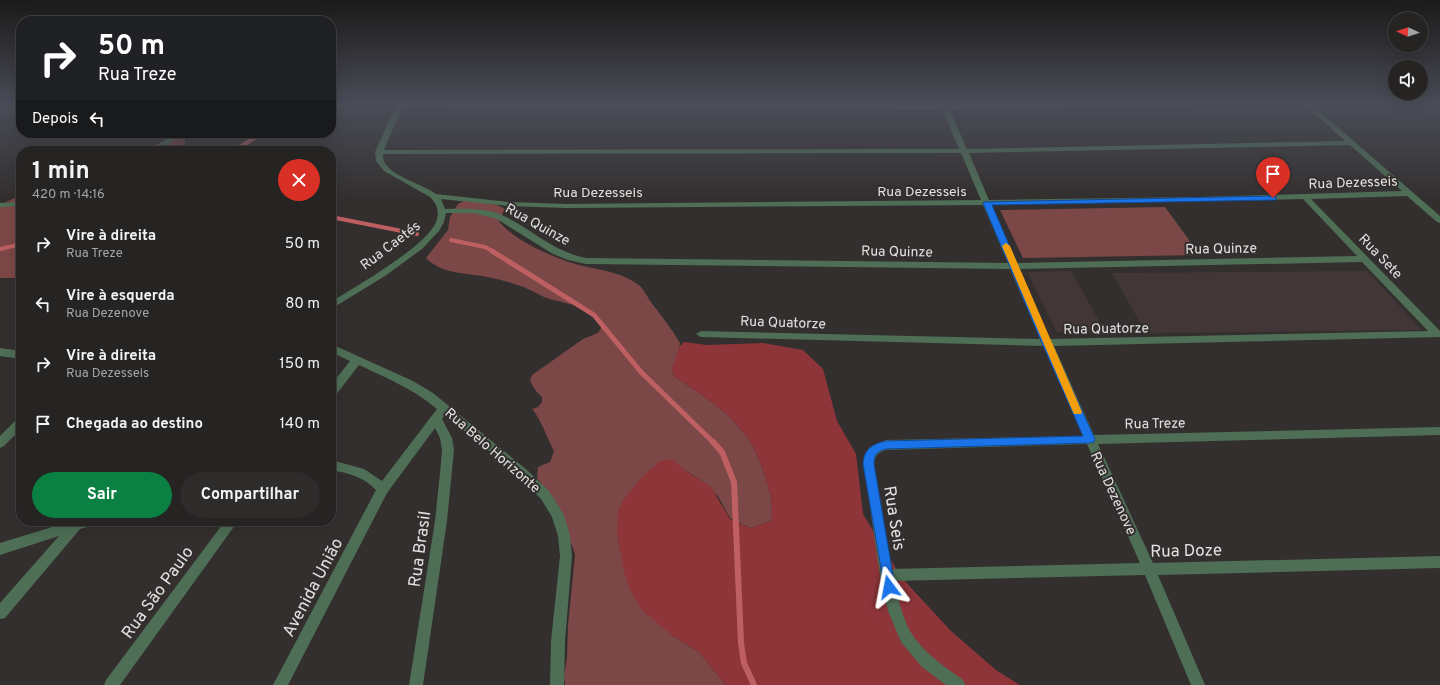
<!DOCTYPE html>
<html lang="pt">
<meta charset="utf-8">
<style>
:root{--surface:#262323;--page:#2e2b2b;--text:#f1f3f6;--muted:#a4a4a6;--line:#424041;--accent:#0b8043}
body{margin:0;font-family:Overpass,sans-serif;background:var(--page);color:var(--text);height:100vh;display:flex;flex-direction:column;font-size:15px;white-space:nowrap}
*{box-sizing:border-box;margin:0}
p{font-size:13px;color:var(--muted)}
.icon{flex:none;width:22px;height:22px;fill:none;stroke:currentColor;stroke-width:2;stroke-linecap:round;stroke-linejoin:round}
.map{position:relative;flex:1;overflow:hidden}
.details{position:absolute;left:16px;top:146px;width:320px;height:380px;display:flex;flex-direction:column;background:var(--surface);border-radius:16px;box-shadow:0 4px 16px #0002,0 0 0 1px var(--line)}
.details>*{flex:none}
.banner{position:absolute;left:16px;top:16px;width:320px;height:122px;border-radius:16px;box-shadow:0 4px 16px #0002,0 0 0 1px var(--line);background:#202124;color:#fff;overflow:hidden}
.needle{width:26px;rotate:274deg}
.controls{position:absolute;left:1388px;top:12px;display:grid;gap:8px}
.controls a{display:grid;place-items:center;width:40px;height:40px;border-radius:50%;background:var(--surface);box-shadow:0 4px 16px #0002,0 0 0 1px var(--line);font-size:20px}
.pin{position:absolute;display:grid;place-items:center;width:34px;height:34px;color:#fff;margin:-41px -17px;border-radius:50% 50% 50% 0;rotate:-45deg;box-shadow:0 0 4px #0007}
.pin .icon{rotate:45deg}
.me{position:absolute;width:44px;margin:-22px;rotate:347deg;stroke-linejoin:round;filter:drop-shadow(0 0 3px #0008)}
.turn{display:flex;align-items:center;gap:14px;height:84px;padding:0 16px;font-size:18px}
.turn .icon{width:52px;height:52px;stroke-width:2.5}
.turn b{display:block;font-size:28px;line-height:34px}
.then{display:flex;align-items:center;height:38px;padding:0 16px;background:#0003;gap:8px;font-size:15px}
.round{display:grid;place-items:center;flex:none;width:42px;height:42px;border-radius:21px;background:var(--page)}
.headline{display:flex;align-items:center;justify-content:space-between;height:68px;padding:0 16px}
h1{font-size:24px;font-weight:700;line-height:30px}
.button{display:flex;gap:8px;margin-top:auto;padding:8px 16px}
.button a{flex:1;height:46px;border-radius:24px;background:var(--accent);color:#fff;font-size:16px;font-weight:700;line-height:46px;text-align:center}
.button a+a{background:var(--page);color:var(--text)}
ul{padding:0;list-style:none}
li{display:flex;align-items:center;gap:12px;height:60px;padding:0 16px}
li div{flex:1}
li b{display:block;font-size:15px}
li em{font-style:normal}
.map>svg:first-child{display:block}
</style>
<div class="map">
<svg width="1440" height="685" viewBox="0 0 1440 685">
<rect width="100%" height="100%" fill="#332f2f"/>
<g fill="#423736">
<path d="M1071 271 1104 330 1057 332 1027 272Z"/>
<path d="M1367 271 1422 330 1146 333 1112 273Z"/>
</g>
<g fill="#7c4747">
<path d="M176 138H185V143L175 151H143L166 140Z"/>
<path d="M21 195V278H0V205Z"/>
<path d="M466 200 495 204 505 209 499 221C512 240 560 261 583 266 602 270 624 273 640 286 644 290 647 296 650 301 661 315 671 328 680 343L678 355 672 369 674 376C703 396 734 414 752 445 758 455 762 468 766 479 770 493 774 507 771 521L750 528 730 518 718 496 699 479 683 469 617 534 620 550 673 636 699 652 726 685H565L564 675 567 658 568 626 575 554 556 503 537 478 538 467 550 462 554 451C548 440 540 417 532 409L538 407 542 402V397L536 391 530 381 532 375 583 339 598 333 603 325C594 305 562 304 544 297 539 295 535 292 530 290 518 284 505 281 492 278 469 272 444 276 426 258L448 230 450 217 458 204Z"/>
<path d="M1165 207 1200 255 1023 258 1000 210Z"/>
</g>
<path fill="#8e353a" d="M684 342 707 345 763 343 803 350 823 369 837 421 856 454 863 514 901 577 951 631 996 670 1020 685H726L699 652 673 636 643 611 631 592 624 572 617 534 618 511 623 500 642 477 660 461 673 459 683 469 711 487 730 519 750 528 771 521C774 507 770 493 766 479 762 468 758 455 752 445 734 414 703 396 674 376L672 369 680 346Z"/>
<g fill="none" stroke-linecap="round" stroke-linejoin="round">
<g stroke="#be6062" stroke-width="4">
<path d="M331 107 342 103"/>
<path d="M233 151 263 133"/>
<path d="M331 217 417 234"/>
<path d="M451 240 485 247 494 252"/>
<path d="M0 249 21 244"/>
</g>
<path stroke="#be6062" stroke-width="5" d="M492 251 594 315 641 372 714 443"/>
<path stroke="#be6062" stroke-width="6" d="M713 442 722 452 734 482 741 643 744 663 754 685"/>
<g fill="#4e6e55" fill-rule="evenodd">
<path d="M397 103 940 105V103H946L947 105 1197 103 1194 105 949 109 967 149 1345 141 1303 103H1310L1440 216V223L1437 222 1407 196 1311 199 1440 331V337L1054 346 1094 435 1440 427V435L1098 444 1153 563 1440 556V568L1158 575 1205 685H1191L1145 575 894 581C898 598 902 616 910 631 922 652 944 666 963 680L965 685H946L922 667 901 642 888 611 880 575 863 460 869 448 886 440 1083 436 1044 346 701 337 696 334 701 331 1040 339 1010 269 586 264 568 260 553 254 497 219 473 213H446L444 222 439 231 422 249 385 276 331 309V302C356 286 426 247 436 222 440 212 437 204 430 197L384 171 376 161 375 152ZM402 107 942 109 959 149 384 150ZM1350 145 1402 191 1199 197 989 200 969 153ZM961 153 981 200 566 204 509 202 436 194C423 184 393 177 385 163 383 161 383 157 383 154ZM441 199 509 206 566 208 983 205 1008 263 586 258C552 251 533 230 504 216 486 207 464 209 445 209ZM1303 199 1357 256 1017 263 991 205ZM1362 262 1428 331 1050 339 1019 269ZM1087 444 1140 563 891 569 874 464C875 456 878 452 886 450Z"/>
<path d="M77 133H85L90 138 86 140Z"/>
<path d="M173 133H182L160 151H151Z"/>
<path d="M21 202V206L0 207V203Z"/>
<path d="M331 344 413 381 433 393 527 470 549 491 564 515 570 536 572 556 565 641 564 685H550L551 641 560 556 558 536 552 517 541 499 519 476 445 415 442 419 452 438 454 450 447 521 423 685H409L435 521 441 463 442 450 440 438 435 428 387 493 288 685H273L376 490C364 477 348 473 331 470V460L364 469 382 481 437 409C414 389 386 378 359 365L335 396 331 397V385L350 361 331 352Z"/>
<path d="M0 348 21 351V359L0 356Z"/>
<path d="M21 418V429L4 446 0 448V436L17 419Z"/>
<path d="M72 521H96L94 525 80 529 5 618 0 619V603L59 536 0 555V543Z"/>
<path d="M225 521H238L120 685H104L106 680Z"/>
</g>
</g>
<linearGradient id="sky" x2="0" y2="1"><stop stop-color="#1c1a1a"/><stop offset="0.52" stop-color="#4a4d58"/><stop offset="1" stop-color="#4a4d58" stop-opacity="0"/></linearGradient>
<rect width="1440" height="199" fill="url(#sky)"/>
<path fill="#1a73e8" stroke="#114b97" d="M1273 196H1276V200L992 205 1051 343 1095 439 1094 442 1090 443 886 449C877 451 874 455 874 464L895 587 893 591 889 593 885 591 863 464C864 449 872 444 886 441L1083 436 1042 343 983 203 984 202Z"/>
<path fill="#f59e0b" d="M1006 243 1010 246 1082 412 1081 414H1074L1073 412 1002 246Z"/>
<g text-anchor="middle" stroke-width="4" stroke-linejoin="round" paint-order="stroke">
<g font-size="14" fill="#e3e0e0" stroke="#332f2f">
<text transform="translate(1353 182) rotate(-2)" y="5">Rua Dezesseis</text>
<text x="922" y="196">Rua Dezesseis</text>
<text x="598" y="197">Rua Dezesseis</text>
<text transform="translate(538 224) rotate(29)" y="5">Rua Quinze</text>
<text transform="translate(390 245) rotate(-37)" y="5">Rua Caetés</text>
<text transform="translate(1221 248) rotate(-1)" y="5">Rua Quinze</text>
<text transform="translate(897 251) rotate(1)" y="5">Rua Quinze</text>
<text transform="translate(1381 256) rotate(46)" y="5">Rua Sete</text>
<text transform="translate(783 322) rotate(2)" y="5">Rua Quatorze</text>
<text transform="translate(1106 328) rotate(-1)" y="5">Rua Quatorze</text>
<text transform="translate(1155 423) rotate(-1)" y="5">Rua Treze</text>
<text transform="translate(493 450) rotate(41)" y="5">Rua Belo Horizonte</text>
<text transform="translate(1114 493) rotate(65)" y="5">Rua Dezenove</text>
</g>
<g font-size="17" fill="#e3e0e0" stroke="#332f2f">
<text transform="translate(895 518) rotate(81)" y="6">Rua Seis</text>
<text transform="translate(419 549) rotate(-82)" y="6">Rua Brasil</text>
<text transform="translate(1186 550) rotate(-1)" y="6">Rua Doze</text>
<text transform="translate(312 587) rotate(-62)" y="6">Avenida União</text>
<text transform="translate(157 592) rotate(-54)" y="6">Rua São Paulo</text>
</g>
</g>
</svg>
<div class="controls">
<a><svg class="needle" viewBox="-14 -14 28 28"><path d="M0-13l5 13h-10z" fill="#e53935"/><path d="M0 13l5-13h-10z" fill="#a4a4a6"/></svg></a>
<a><svg class="icon" aria-label="sound" viewBox="0 0 24 24"><path d="M4 9h4l5-4v14l-5-4H4zM17 9q2 3 0 6"/></svg></a>
</div>
<div class="pin" style="left:1273px;top:198px;background:#d93025"><svg class="icon" aria-label="arrive" viewBox="0 0 24 24"><path d="M6 21V4h12l-3 4 3 4H6"/></svg></div>
<svg class="me" style="left:889px;top:587px" viewBox="-20 -20 40 40"><path d="M0-17L14 15 0 8-14 15z" fill="#1a73e8" stroke="#fff" stroke-width="4"/></svg>
<div class="banner">
<div class="turn"><svg class="icon" aria-label="right" viewBox="0 0 24 24"><path d="M7 20v-9h11M14 6l5 5-5 5"/></svg><div><b>50 m</b>Rua Treze</div></div>
<div class="then">Depois<svg class="icon" aria-label="left" viewBox="0 0 24 24"><path d="M17 20v-9H6M10 6l-5 5 5 5"/></svg></div>
</div>
<section class="details">
<div class="headline"><div><h1>1 min</h1><p>420 m · 14:16</p></div><a class="round" style="background:#d93025;color:#fff"><svg class="icon" aria-label="close" viewBox="0 0 24 24"><path d="M6 6l12 12M18 6L6 18"/></svg></a></div>
<ul>
<li><svg class="icon" aria-label="right" viewBox="0 0 24 24"><path d="M7 20v-9h11M14 6l5 5-5 5"/></svg><div><b>Vire à direita</b><p>Rua Treze</p></div><em>50 m</em></li>
<li><svg class="icon" aria-label="left" viewBox="0 0 24 24"><path d="M17 20v-9H6M10 6l-5 5 5 5"/></svg><div><b>Vire à esquerda</b><p>Rua Dezenove</p></div><em>80 m</em></li>
<li><svg class="icon" aria-label="right" viewBox="0 0 24 24"><path d="M7 20v-9h11M14 6l5 5-5 5"/></svg><div><b>Vire à direita</b><p>Rua Dezesseis</p></div><em>150 m</em></li>
<li><svg class="icon" aria-label="arrive" viewBox="0 0 24 24"><path d="M6 21V4h12l-3 4 3 4H6"/></svg><div><b>Chegada ao destino</b></div><em>140 m</em></li>
</ul>
<div class="button"><a>Sair</a><a>Compartilhar</a></div>
</section>
</div>
